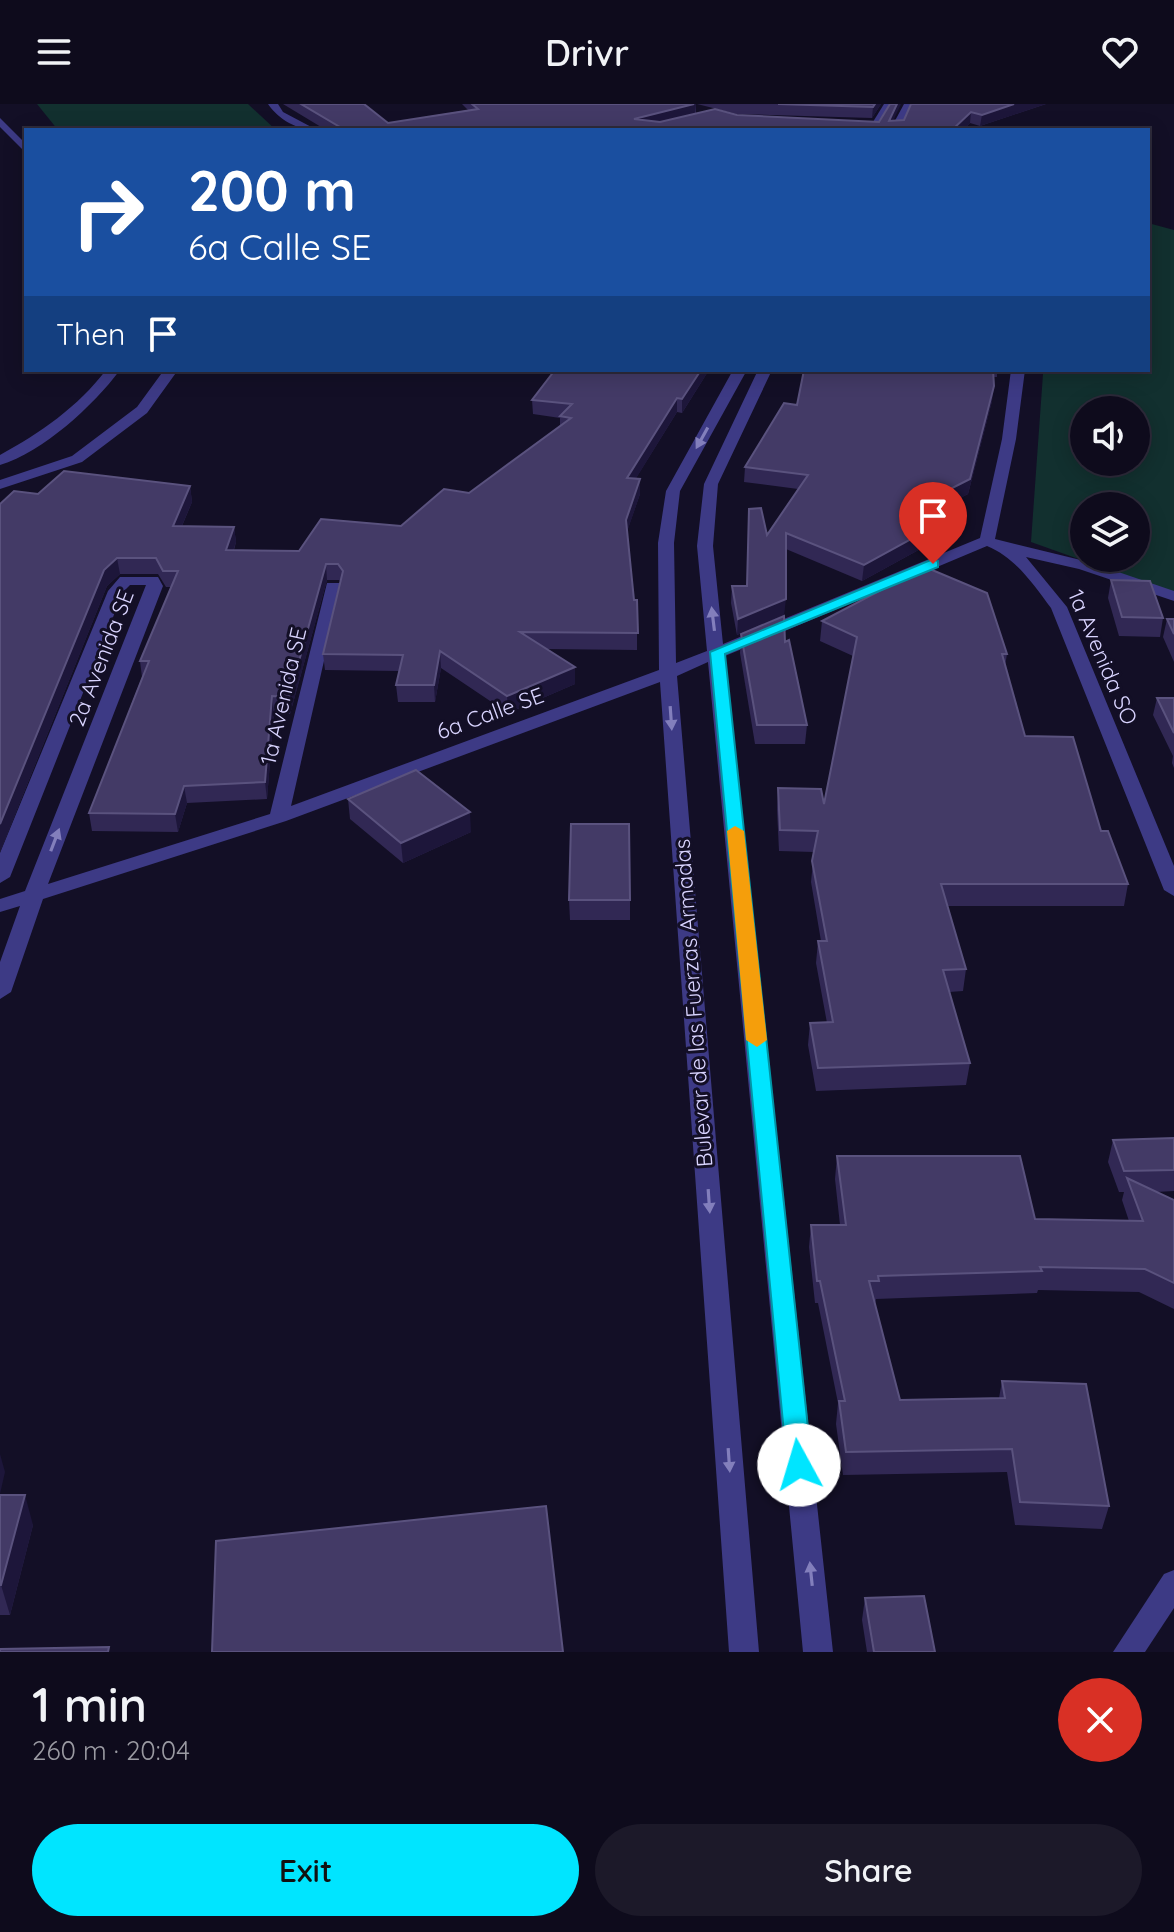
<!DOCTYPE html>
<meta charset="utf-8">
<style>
:root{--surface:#0e0b1c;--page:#1c1929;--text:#f1f3f6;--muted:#9b9ba3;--line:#2e2b3b;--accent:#00e5ff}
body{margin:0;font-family:Quicksand,sans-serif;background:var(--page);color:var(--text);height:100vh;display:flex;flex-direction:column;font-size:30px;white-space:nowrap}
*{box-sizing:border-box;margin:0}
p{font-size:26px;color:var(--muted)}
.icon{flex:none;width:44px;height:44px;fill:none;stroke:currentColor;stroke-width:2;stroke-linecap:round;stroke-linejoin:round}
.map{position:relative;height:1548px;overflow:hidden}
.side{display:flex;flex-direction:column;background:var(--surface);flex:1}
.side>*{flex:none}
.top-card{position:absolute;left:24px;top:24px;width:1126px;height:244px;border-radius:0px;box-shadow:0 4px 20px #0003,0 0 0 2px var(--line);background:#1a4fa0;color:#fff;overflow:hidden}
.tools{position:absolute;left:1070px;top:292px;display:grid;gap:16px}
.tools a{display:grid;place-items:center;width:80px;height:80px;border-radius:50%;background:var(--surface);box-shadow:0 4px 20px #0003,0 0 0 2px var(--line);font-size:40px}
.pin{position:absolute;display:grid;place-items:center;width:68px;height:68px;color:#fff;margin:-82px -34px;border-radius:50% 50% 50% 0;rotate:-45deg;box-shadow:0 0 8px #0007}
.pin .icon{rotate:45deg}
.me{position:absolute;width:88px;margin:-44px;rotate:354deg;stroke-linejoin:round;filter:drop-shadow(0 0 6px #0008)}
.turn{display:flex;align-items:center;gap:28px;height:168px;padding:0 32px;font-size:36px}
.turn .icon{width:104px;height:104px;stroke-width:2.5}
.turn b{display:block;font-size:56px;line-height:68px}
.then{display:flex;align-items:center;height:76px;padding:0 32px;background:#0003;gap:16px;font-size:30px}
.round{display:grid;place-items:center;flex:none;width:84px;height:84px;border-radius:42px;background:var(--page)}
.head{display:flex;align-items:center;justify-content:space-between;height:136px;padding:0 32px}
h1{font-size:48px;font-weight:600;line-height:60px}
.primary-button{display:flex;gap:16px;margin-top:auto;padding:16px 32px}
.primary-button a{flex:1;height:92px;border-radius:48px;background:var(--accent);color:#111;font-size:32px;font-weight:600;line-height:92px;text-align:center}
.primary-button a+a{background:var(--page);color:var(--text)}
header{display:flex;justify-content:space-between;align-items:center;height:104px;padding:0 32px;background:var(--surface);font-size:36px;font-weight:600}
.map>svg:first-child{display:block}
</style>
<header><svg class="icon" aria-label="menu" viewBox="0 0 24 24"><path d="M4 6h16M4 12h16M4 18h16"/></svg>Drivr<svg class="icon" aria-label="heart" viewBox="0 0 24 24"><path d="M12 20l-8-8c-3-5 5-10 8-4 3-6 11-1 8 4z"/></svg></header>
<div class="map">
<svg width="1174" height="1548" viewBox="0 0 1174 1548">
<rect width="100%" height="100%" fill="#130f26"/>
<g fill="#12302f" fill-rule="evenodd">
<path d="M37 0H248L276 26H58Z"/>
<path d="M1148 119 1174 126V489L1031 438 1043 270 1040 266H1148ZM1084 306H1136V358H1084ZM1084 402H1136V454H1084Z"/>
</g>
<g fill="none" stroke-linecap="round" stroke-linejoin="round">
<g fill="#3d3a85" fill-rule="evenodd">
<path d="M268 0H278L283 8 317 26C297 26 279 16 268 0Z"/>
<path d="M884 0H894L878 26H868Z"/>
<path d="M904 0H914L900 26H890Z"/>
<path d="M0 14 26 40V49L0 23Z"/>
<path d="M106 266H120C93 302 43 348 0 361V351C40 329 78 303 106 266Z"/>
<path d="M164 266H178L147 309 82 358 0 385V376L72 352 137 303Z"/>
<path d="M733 266H747L680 387 674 439 676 559 707 547 697 442 704 380 758 266H772L718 380 713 442 723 540 980 434 1002 335 1011 266H1025L1016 335 995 435 1089 458 1174 487V497L1079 465 1026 453 1067 503 1174 762V792L1164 786 1051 504C1033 480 1016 454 987 442L725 552 833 1548H803L708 558 677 572 759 1548H729L660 578 286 717 43 795 11 888 0 895V858L20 802 0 808V795L25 787 146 481H130L123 488 10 773 0 779V749L108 487 120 473H158L163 482 48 780 270 710 327 479H339L341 482 291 702 659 566 658 439 666 387Z"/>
<path d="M1174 1466V1504L1145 1548H1113L1164 1470Z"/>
</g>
</g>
<g fill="#312854">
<path d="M283 0H364L388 19 468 6 462 0H696V10L879 18 904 16 911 0H1046L980 22 970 19 963 26H326Z"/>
<path d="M697 0H881L872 14 737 10Z"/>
<path d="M555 266H709L682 309 677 308 636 374 640 375V390L627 427 634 496H637V546L546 545 575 580 508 609 441 564 435 598H398L396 581 399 567 325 566 323 550 340 477 339 476H327L290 610 274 609 267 695 187 699 178 728 92 727 89 709 142 573 140 557 171 483H166L158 470H120L107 482 0 748V400L38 390 190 382 192 398 182 422 234 423 236 438 234 446 299 447 401 422 469 389 560 322V314L533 310 532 296Z"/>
<path d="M804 266H997V273H993L992 297 968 390 937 406 960 420 924 443 862 477 786 445 784 511 737 531 731 499 732 482H746L767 431 798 385 744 378 745 363 797 301Z"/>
<path d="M1111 476 1163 514 1160 533 1119 532 1108 494Z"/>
<path d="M1167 515H1174V558L1163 533Z"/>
<path d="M822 517 1007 550 1005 562 1025 632 1101 727 1128 780 1124 802H947L966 865 963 887 949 888 970 959 966 981 816 987 808 941 810 919H827L816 859 818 837H821L811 778 814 748 779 747 777 705 778 684 824 700 853 552 820 537Z"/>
<path d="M741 530 807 621 805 640H755L740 549Z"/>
<path d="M1157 594H1174V664L1172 659 1173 652 1153 611Z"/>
<path d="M348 695 471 728 403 759 350 715Z"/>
<path d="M569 796H630V816H570Z"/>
<path d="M1174 1034V1087L1156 1088 1174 1096V1205L1139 1188 1038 1186 1037 1189 876 1195 875 1200 900 1296 999 1294 1002 1277 1109 1402 1102 1425 1015 1421 1007 1368 843 1371 836 1320 838 1299 818 1199H815L809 1143 811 1121H840L835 1075 837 1052 1035 1115 1129 1117 1122 1096 1124 1088H1119L1108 1058 1113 1036Z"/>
<path d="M0 1391 33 1421 10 1511H0Z"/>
<path d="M865 1494 935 1548H867L862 1516Z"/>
</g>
<g fill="#1d163a">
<path d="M696 0 695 11 634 26V15Z"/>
<path d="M875 0H881L872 14 873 3Z"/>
<path d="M897 0H901L889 26V17Z"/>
<path d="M1014 0H1046L980 22 982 11Z"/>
<path d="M971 8 970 19 963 26H952Z"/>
<path d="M701 266H709L682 309V295Z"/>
<path d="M994 282 992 297 968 390 903 423 905 408Z"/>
<path d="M677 294V308L627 389V374Z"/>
<path d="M640 375V390L626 431V416Z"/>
<path d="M190 382 192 398 175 438 173 422Z"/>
<path d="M962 404 960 420 924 443 862 477 864 461Z"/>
<path d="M234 423 236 438 228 462 226 446Z"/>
<path d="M117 454 120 470 107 482 0 748V720L104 466Z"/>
<path d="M326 460 327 476 290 610 289 593Z"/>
<path d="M786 495 784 511 737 531 738 515Z"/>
<path d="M440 547 441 564 435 598 434 581Z"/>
<path d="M575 563V580L508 609 507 592Z"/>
<path d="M272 592 274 609 267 695 265 678Z"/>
<path d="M184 682 187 699 178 728 175 710Z"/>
<path d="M470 708 471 728 403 759 401 739Z"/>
<path d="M0 1350 5 1368 0 1390Z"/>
<path d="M25 1391 33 1421 10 1511 1 1481Z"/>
</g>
<g fill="#433a66" stroke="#5a527e" stroke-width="2">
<path d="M301 0H364L388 19 478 5 472 0H694L634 15 660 18 715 5 737 11 879 18 890 0H897L889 17 904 16 911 0H1014L982 11 971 8 952 26H345Z"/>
<path d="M778 0H875L873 3Z"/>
<path d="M555 266H701L682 295 677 294 627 374 640 375 626 416 634 496H637L638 529 520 528 575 563 507 592 440 547 434 581H396L403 551 323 550 343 467 338 460H326L289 593 272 592 265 678 184 682 175 710 89 709 149 557H140L178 467H163L156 454H117L104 466 0 720V400L14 387 38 390 64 367 190 382 173 422 234 423 226 446 299 447 321 415 401 422 444 385 469 389 571 314 560 312 572 300 532 296Z"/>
<path d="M804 266H993L994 282 970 375 905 408 962 404 926 427 864 461 786 429V495L738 515 732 482H747L749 405 761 404 767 431 808 371 745 363 784 299 797 301Z"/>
<path d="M925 463 987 489 1007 550H1002L1025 632 1073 633 1101 727H1108L1128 780H941L966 865 943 866 970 959 818 964 810 919 833 918 818 837H827L812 757 818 727 780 726 778 684 821 685 824 700 857 533 822 517Z"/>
<path d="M1111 476 1150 477 1163 514 1122 513Z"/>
<path d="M784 512 785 538 789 536 807 621H757L741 530Z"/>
<path d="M1167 515H1174V530Z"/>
<path d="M1157 594H1174V629Z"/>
<path d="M416 666 470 708 401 739 348 695Z"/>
<path d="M571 720H629L630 796H569Z"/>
<path d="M1174 1034V1066L1124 1067 1113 1036Z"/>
<path d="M837 1052H1020L1035 1115 1143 1117 1127 1074 1174 1096V1179L1145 1165 1040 1163 1042 1167 878 1172 879 1177H869L900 1296 1005 1294 1002 1277 1086 1280 1109 1402 1020 1398 1012 1345 846 1348 839 1297H845L820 1177H817L811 1121H846Z"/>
<path d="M0 1391H25L1 1481H0Z"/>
<path d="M546 1402 563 1548H212L216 1437Z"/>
<path d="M924 1492 935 1548H874L865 1494Z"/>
<path d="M109 1543 108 1548H0V1545Z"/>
</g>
<defs><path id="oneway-solid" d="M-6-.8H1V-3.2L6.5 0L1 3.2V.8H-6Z" transform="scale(2)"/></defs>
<g fill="#837fbc">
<use href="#oneway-solid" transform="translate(702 334) rotate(119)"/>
<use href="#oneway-solid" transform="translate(713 515) rotate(-97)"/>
<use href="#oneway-solid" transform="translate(671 614) rotate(86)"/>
<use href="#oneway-solid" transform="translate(55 736) rotate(-69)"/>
<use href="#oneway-solid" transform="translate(709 1097) rotate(86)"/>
<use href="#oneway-solid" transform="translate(729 1356) rotate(86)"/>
<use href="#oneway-solid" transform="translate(811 1470) rotate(-96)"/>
</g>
<path fill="#00e5ff" stroke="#0095a6" stroke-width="2" d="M933 455 938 457V463L725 550 812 1361 808 1368 799 1371 790 1368 787 1361 710 548Z"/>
<path fill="#f59e0b" d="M735 722 744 727 767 936 757 943 746 936 727 727Z"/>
<g text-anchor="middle" stroke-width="6" stroke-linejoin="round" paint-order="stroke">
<g font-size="22" fill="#d9d4ff" stroke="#130f26">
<text transform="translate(1103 553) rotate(67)" y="8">1a Avenida SO</text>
<text transform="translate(101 554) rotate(-69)" y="8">2a Avenida SE</text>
<text transform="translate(283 592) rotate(-77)" y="8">1a Avenida SE</text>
<text transform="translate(490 609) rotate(-20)" y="8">6a Calle SE</text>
<text transform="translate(693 899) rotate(-94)" y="8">Bulevar de las Fuerzas Armadas</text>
</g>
</g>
</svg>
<div class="tools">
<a><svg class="icon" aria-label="sound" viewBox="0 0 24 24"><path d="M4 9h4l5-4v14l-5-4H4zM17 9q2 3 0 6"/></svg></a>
<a><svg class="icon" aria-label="layers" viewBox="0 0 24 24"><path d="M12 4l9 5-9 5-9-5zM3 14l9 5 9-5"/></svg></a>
</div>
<div class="pin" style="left:933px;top:460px;background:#d93025"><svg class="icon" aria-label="arrive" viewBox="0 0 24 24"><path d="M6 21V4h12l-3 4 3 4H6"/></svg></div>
<svg class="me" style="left:799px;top:1361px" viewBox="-20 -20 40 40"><circle r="19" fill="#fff"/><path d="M0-13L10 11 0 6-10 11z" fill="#00e5ff"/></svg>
<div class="top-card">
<div class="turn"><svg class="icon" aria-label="right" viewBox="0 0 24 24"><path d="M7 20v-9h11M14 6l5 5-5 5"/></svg><div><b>200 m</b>6a Calle SE</div></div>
<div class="then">Then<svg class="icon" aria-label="arrive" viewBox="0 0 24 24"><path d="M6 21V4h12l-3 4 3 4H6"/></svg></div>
</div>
</div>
<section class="side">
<div class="head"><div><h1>1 min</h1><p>260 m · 20:04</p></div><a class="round" style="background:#d93025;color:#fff"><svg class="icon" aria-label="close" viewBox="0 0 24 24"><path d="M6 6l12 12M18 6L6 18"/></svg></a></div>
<div class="primary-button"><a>Exit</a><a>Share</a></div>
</section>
